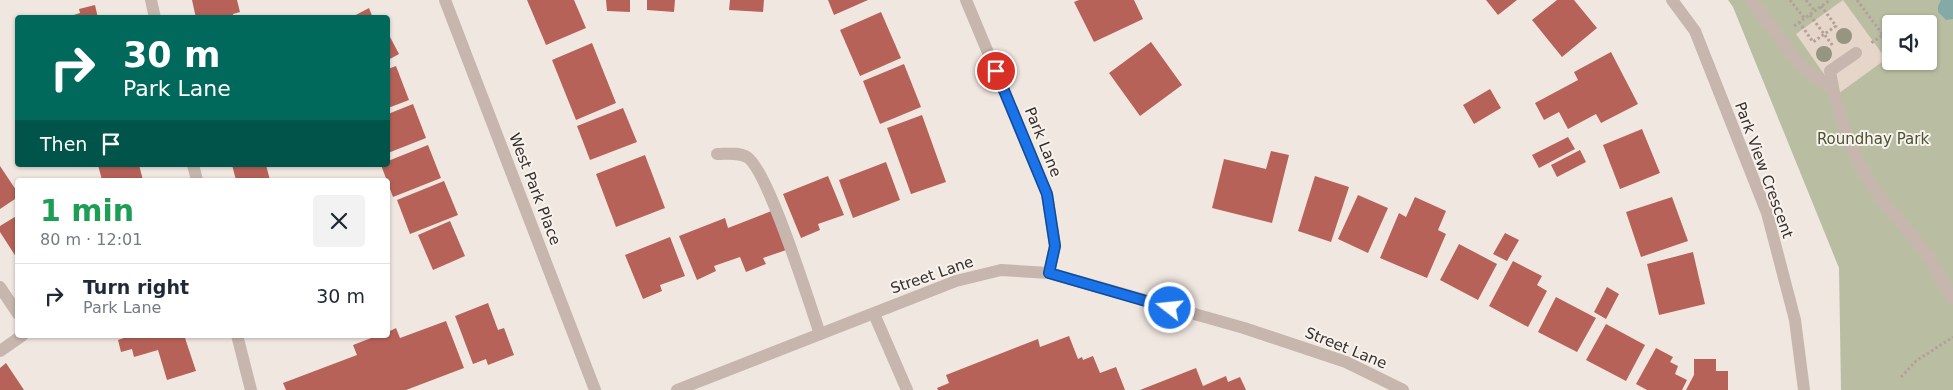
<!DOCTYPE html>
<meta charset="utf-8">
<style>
:root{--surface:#fff;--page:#f2f2f3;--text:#1f2937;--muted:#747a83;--line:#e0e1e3}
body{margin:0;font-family:"DejaVu Sans",sans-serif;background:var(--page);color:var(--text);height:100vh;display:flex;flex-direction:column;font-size:19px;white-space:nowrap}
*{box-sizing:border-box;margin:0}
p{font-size:16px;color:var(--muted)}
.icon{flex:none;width:28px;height:28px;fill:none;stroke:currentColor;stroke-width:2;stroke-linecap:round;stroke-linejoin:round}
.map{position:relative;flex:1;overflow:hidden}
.details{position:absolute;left:15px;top:178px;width:375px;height:160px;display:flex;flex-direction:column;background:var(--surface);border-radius:5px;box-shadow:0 1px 4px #0004}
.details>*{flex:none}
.banner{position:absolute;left:15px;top:15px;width:375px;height:152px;border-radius:5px;box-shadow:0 1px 4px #0004;background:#00695c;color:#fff;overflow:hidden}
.controls{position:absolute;left:1882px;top:15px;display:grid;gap:10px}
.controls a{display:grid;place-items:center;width:55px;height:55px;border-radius:5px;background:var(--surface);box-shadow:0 1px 4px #0004;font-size:25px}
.pin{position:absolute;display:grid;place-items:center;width:42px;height:42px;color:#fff;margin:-21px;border:2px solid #fff;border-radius:50%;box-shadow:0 1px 5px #0007}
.me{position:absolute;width:55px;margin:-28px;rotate:286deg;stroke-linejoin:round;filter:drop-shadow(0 0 4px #0008)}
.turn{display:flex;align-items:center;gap:18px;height:105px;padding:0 25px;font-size:22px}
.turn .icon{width:65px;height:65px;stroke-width:2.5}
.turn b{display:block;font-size:35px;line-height:42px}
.then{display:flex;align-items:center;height:48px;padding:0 25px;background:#0003;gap:10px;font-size:19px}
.round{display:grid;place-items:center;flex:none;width:52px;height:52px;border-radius:5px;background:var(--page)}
.headline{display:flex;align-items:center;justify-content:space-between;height:85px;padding:0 25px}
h1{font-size:30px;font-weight:700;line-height:38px;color:#1e9e55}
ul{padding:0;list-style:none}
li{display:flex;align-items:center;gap:15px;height:65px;padding:0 25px;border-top:1px solid var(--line)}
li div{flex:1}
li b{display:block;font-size:19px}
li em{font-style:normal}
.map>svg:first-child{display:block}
</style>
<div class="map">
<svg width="1953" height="390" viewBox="0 0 1953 390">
<rect width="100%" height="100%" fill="#f1e7e1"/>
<path fill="#b9bea2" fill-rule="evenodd" d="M1728 0H1953V390H1841L1839 268 1733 7ZM1891 24H1929V61H1891Z"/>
<path fill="#e6d6ca" d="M1843 0 1886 59 1838 94 1796 34Z"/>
<path fill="#83aaa7" d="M1941 0H1953V19L1946 20 1938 12V6Z"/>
<g fill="#b76258">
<path d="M192 0H237L240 12 233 14V18H196Z"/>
<path d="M527 0H574L586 28 546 45Z"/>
<path d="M606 0H630V12L607 11Z"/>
<path d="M647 0H675L674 12 647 10Z"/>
<path d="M730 0H764L763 12 729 10Z"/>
<path d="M828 0H868L834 15Z"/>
<path d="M1079 0H1134L1143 19 1094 42 1074 2Z"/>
<path d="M1486 0H1517L1498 15Z"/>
<path d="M1557 0H1574L1597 28 1562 57 1532 20Z"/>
<path d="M95 5 98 18H64L80 13 79 9Z"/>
<path d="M369 8 373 18H350Z"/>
<path d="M881 12 901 58 860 76 840 30Z"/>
<path d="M389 35 399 54 388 60V36Z"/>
<path d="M1151 42 1182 85 1140 116 1109 73Z"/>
<path d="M592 43 616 103 576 120 552 60Z"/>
<path d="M1611 52 1638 104 1601 123 1596 114 1568 129 1559 112 1544 120 1535 103 1578 80 1574 72Z"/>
<path d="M904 64 921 107 880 124 863 81Z"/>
<path d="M396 66 409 100 388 108V69Z"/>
<path d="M1490 89 1501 108 1474 124 1463 105Z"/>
<path d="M413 104 426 138 388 153V114Z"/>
<path d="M623 108 637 142 590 160 577 126Z"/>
<path d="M922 115 946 182 911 194 887 128Z"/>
<path d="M1642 129 1660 173 1620 189 1603 145Z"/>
<path d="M1568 137 1575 149 1539 168 1532 155Z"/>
<path d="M428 145 441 178 393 197 381 165H388V161Z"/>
<path d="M1580 150 1586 162 1557 177 1551 165Z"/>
<path d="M1271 151 1289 155 1272 223 1212 208 1224 159 1266 169Z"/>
<path d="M645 155 665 208 616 227 596 174Z"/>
<path d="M886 162 900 200 853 218 839 180Z"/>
<path d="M98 165H139L143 180H102Z"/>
<path d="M232 165H266L270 180H236Z"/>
<path d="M0 166 18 193V197L0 209Z"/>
<path d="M828 176 844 215 818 224 820 230 801 238 783 194Z"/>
<path d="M1315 176 1349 187 1331 242 1298 231Z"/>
<path d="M444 181 458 215 410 234 397 200Z"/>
<path d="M1358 195 1388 208 1368 253 1338 239Z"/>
<path d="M1415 197 1446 211 1438 230 1446 234 1427 278 1380 258 1399 213 1406 217Z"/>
<path d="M1672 197 1688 241 1641 257 1626 212Z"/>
<path d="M774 210 789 249 763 258 766 264 746 272 740 257 714 266 716 271 697 280 679 236 725 218 728 228Z"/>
<path d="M18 215V260L0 232V226Z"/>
<path d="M450 221 465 256 433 270 418 235Z"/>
<path d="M1505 233 1519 240 1507 261 1493 254Z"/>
<path d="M670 237 685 276 660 285 662 291 643 299 625 255Z"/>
<path d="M1459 244 1497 264 1478 300 1440 280Z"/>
<path d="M1693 252 1705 304 1659 315 1647 264Z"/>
<path d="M1513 261 1542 276 1537 285 1547 291 1528 327 1489 306Z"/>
<path d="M1607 287 1619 294 1606 319 1594 312Z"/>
<path d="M1556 297 1596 318 1577 352 1538 332Z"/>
<path d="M488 303 498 330 504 328 514 355 488 365 486 359 473 364 455 316Z"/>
<path d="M446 321 464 368 406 390H286L283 383 357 355 353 345 379 335H388V332L396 328 400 338Z"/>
<path d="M1606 324 1645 345 1626 381 1586 360Z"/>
<path d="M133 335H184L196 371 167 380 158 350 134 357 132 349 121 352 118 340Z"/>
<path d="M1069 336 1078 359 1082 357 1083 360 1093 356 1100 373 1116 367 1125 390H938L937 388 949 383 946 375 1038 339 1040 347Z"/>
<path d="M1656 348 1673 357 1670 362 1678 366 1675 374 1687 380 1682 390H1647L1636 384Z"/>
<path d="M1694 359H1716V371H1728V390H1686L1694 375Z"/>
<path d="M6 363 24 390H0V368Z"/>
<path d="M1196 368 1203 386 1226 376 1228 382 1240 377 1246 390H1140Z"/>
</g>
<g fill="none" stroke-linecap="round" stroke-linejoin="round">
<g stroke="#b3a098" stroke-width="3" stroke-dasharray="2.5 2.5" stroke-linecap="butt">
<path d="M1790 0 1804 18"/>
<path d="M1806 0 1815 11"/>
<path d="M1857 0 1883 35 1871 43"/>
<path d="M1810 15 1833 46"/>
<path d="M1799 22 1813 42 1836 26 1821 6"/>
<path d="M1794 26 1830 0"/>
<path d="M1901 377 1916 361 1953 337"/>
</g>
<g stroke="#c7b6ae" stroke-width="12">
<path d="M151 0 155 18"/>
<path d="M445 0 595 390"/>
<path d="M966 0 1047 194 1055 246 1049 273"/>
<path d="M1672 0 1695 31 1767 213 1795 320 1804 390"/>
<path d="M1751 0 1801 66 1833 90"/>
<path d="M1856 53 1830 71C1837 118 1856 168 1886 205 1900 223 1917 240 1930 259 1938 272 1944 286 1953 299"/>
<path d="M717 154C726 154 738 152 747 157 768 170 810 305 820 334"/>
<path d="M193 165 197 180"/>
<path d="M0 287 18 314"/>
<path d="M874 314 907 390"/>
<path d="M237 335 251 390"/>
<path d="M0 351 23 335"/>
<path d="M677 390 956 281 1001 270 1049 273 1244 328 1346 362 1403 390"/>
</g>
</g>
<g fill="#969581">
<circle cx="1844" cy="36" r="8"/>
<circle cx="1824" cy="54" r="8"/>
</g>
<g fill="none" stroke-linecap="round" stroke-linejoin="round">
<g stroke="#114b97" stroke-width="12">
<path id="route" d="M996 71 1047 194 1055 246 1049 273 1170 308"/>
</g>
<use href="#route" stroke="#1a73e8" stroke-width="9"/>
</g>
<g text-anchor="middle" stroke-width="4" stroke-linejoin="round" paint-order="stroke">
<g font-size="15" fill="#4b5232" stroke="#f8f2ed">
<text x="1873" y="144">Roundhay Park</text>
</g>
<g font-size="15" fill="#372e2b" stroke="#f8f2ed">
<text transform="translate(1043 142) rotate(68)" y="5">Park Lane</text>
<text transform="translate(1764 170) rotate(70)" y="5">Park View Crescent</text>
<text transform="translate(535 189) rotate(69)" y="5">West Park Place</text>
<text transform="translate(932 275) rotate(-19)" y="5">Street Lane</text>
<text transform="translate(1346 348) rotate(22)" y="5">Street Lane</text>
</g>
</g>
</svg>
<div class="controls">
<a><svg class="icon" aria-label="sound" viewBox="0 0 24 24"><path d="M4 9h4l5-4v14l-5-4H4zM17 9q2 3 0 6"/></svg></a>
</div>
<div class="pin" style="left:996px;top:71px;background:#d93025"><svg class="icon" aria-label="arrive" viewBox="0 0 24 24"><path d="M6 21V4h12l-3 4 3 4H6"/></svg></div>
<svg class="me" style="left:1170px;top:308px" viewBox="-20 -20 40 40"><circle r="17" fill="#1a73e8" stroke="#fff" stroke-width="3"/><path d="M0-11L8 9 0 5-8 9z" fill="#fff"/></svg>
<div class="banner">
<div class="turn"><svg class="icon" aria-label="right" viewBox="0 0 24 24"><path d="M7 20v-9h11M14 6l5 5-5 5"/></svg><div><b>30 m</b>Park Lane</div></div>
<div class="then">Then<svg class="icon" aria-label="arrive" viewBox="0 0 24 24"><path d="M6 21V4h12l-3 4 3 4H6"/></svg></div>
</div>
<section class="details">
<div class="headline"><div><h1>1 min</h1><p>80 m · 12:01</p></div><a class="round"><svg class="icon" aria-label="close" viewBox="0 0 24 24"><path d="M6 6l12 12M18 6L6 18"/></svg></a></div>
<ul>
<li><svg class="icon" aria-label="right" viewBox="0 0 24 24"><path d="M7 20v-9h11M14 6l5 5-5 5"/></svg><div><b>Turn right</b><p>Park Lane</p></div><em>30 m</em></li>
</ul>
</section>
</div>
